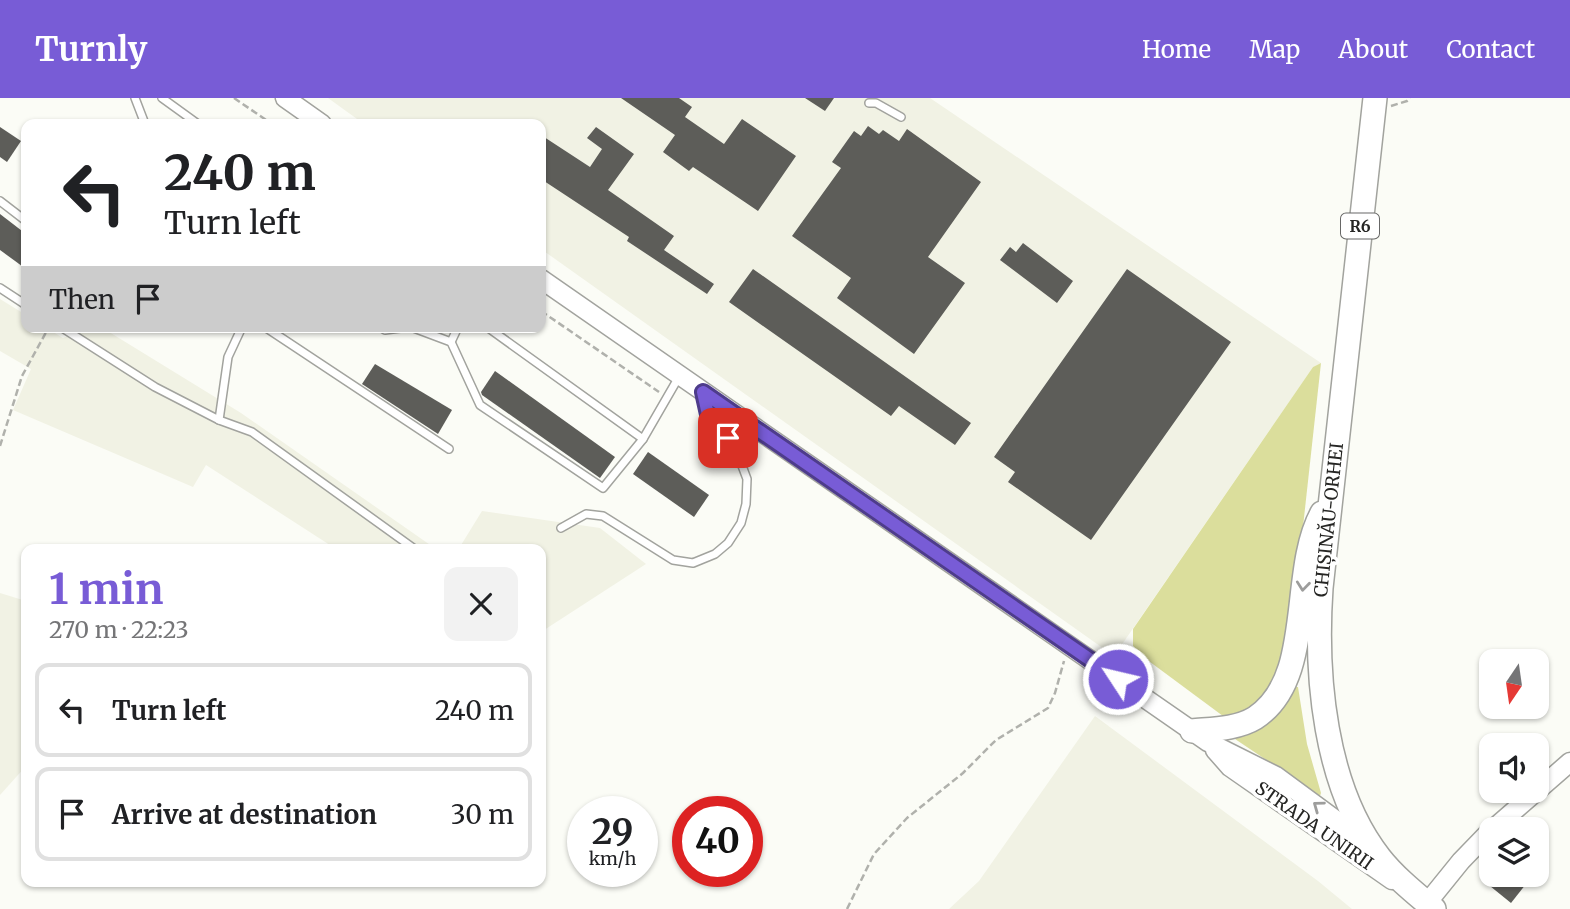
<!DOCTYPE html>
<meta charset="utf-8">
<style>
:root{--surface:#fff;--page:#f2f2f2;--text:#202124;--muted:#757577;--line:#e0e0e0;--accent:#785cd6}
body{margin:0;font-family:Merriweather,serif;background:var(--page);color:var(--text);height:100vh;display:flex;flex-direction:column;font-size:26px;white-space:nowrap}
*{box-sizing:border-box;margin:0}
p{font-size:23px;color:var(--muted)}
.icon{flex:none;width:38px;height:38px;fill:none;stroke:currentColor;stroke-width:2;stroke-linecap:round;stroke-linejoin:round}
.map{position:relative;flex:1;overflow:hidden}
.side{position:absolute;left:21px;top:446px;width:525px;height:343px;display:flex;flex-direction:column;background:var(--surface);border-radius:14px;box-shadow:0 2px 5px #0004}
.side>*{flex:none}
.hud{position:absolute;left:21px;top:21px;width:525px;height:214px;border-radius:14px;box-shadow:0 2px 5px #0004;background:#fff;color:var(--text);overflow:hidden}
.needle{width:46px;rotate:193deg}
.controls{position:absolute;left:1479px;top:551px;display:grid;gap:14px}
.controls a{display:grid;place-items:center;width:70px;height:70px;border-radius:14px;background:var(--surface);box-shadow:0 2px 5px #0004;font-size:35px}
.speed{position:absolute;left:567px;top:698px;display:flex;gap:14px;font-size:35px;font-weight:700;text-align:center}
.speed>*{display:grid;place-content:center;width:91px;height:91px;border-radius:50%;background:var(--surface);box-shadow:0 2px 5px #0004;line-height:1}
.speed small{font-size:18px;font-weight:400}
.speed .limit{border:10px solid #d22;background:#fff;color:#111}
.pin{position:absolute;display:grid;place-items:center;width:60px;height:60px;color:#fff;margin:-30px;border-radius:14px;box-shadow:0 4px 10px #0006}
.me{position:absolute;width:77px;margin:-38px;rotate:305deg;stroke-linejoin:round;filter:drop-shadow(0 0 5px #0008)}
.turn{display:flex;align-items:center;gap:24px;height:147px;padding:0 28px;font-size:32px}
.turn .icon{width:91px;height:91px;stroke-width:2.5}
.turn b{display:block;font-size:49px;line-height:60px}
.then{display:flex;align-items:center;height:66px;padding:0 28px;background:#0003;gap:14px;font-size:26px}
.round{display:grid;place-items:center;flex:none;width:74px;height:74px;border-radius:14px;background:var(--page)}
.overview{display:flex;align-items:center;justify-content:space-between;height:119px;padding:0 28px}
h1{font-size:42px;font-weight:700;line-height:52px;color:var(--accent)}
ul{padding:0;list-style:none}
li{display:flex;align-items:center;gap:21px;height:94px;margin:0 14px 10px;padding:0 14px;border:4px solid var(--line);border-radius:14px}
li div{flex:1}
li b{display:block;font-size:26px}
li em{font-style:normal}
header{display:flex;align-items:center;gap:42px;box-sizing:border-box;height:98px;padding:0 35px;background:var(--accent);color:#fff}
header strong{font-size:33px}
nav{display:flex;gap:38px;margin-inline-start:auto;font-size:24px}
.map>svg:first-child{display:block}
</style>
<header>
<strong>Turnly</strong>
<nav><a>Home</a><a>Map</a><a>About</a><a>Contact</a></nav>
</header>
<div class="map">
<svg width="1570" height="811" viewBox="0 0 1570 811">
<rect width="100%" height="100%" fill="#fbfcf6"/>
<g fill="#f1f2e4">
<path d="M328 0H930L1321 265 1313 269 1114 558 541 151V26H364Z"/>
<path d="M0 201 26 217V229H45L63 240 88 229H101L241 315 436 451H336L206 367 193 389 13 312 31 271 0 253Z"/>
<path d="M482 413 600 430 646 466 541 534V452H458Z"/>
<path d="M0 495 26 503V668L0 697Z"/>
<path d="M1095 618 1318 783 1352 811H949L979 783Z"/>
</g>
<g fill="#dbde9c">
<path d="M1321 265 1289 556 1256 611 1227 621 1142 558 1133 548V531L1313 269Z"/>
<path d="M1295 589H1298L1307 646 1321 695 1320 698 1235 641 1237 636 1279 610Z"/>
</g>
<g fill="#5d5d59">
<path d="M621 0H679L692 9 685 19 724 46 742 21 796 58 758 113 693 69 689 73 663 54 675 37Z"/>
<path d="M805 0H834L825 13Z"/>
<path d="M868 28 879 36 883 32 899 43 907 31 981 84 928 159 965 185 914 256 837 200 851 180 792 138 841 70 832 64 854 33 861 38Z"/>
<path d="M0 29 21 43 7 64 0 59Z"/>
<path d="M596 29 634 56 608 92 674 138 664 152 714 186 707 196 627 143 629 139 541 81V37L590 69 602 51 587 40Z"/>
<path d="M0 116 26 136V171L0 152Z"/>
<path d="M1023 145 1073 183 1057 205 1000 162 1010 149 1016 154Z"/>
<path d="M753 171 971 325 955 347 899 308 891 318 729 204Z"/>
<path d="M1127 171 1231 244 1091 442 1008 384 1015 374 994 359Z"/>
<path d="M375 266 452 312 438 336 362 286Z"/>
<path d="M495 273 615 359 600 380 482 297 481 294Z"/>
<path d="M648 354 709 397 694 419 633 376Z"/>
<path d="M1499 777H1533L1511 805 1490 788Z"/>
</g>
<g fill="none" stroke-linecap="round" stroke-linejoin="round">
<g stroke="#a2a39e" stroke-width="10">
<g id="service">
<path d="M135 0 145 26"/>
<path d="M162 0 198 26"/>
<path d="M869 5H876L901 19"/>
<path d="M0 103 26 123"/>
<path d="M0 190 26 207"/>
<path d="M61 229 155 289 219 322 252 334 416 452"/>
<path d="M265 229 449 351"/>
<path d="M380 229 385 232 408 229"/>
<path d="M411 229 451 244 480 307 603 390 643 341 680 277"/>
<path d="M487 229 643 341"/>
<path d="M451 244 458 229"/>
<path d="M219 322 228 259 242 229"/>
<path d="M561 430 586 416 603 418 673 462 693 465 715 456 728 445 741 425 746 406 747 381 738 357 728 340 709 321 704 298"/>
</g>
</g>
<g stroke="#a2a39e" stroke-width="21">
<g id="tertiary">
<path d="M285 0 322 26"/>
<path d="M541 181 1208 644 1276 678 1367 745"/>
<path d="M1215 652 1230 669 1392 782"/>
<path d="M1492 732 1570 664"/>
<path d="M1418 800 1427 805 1461 763 1491 732"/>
</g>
</g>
<g stroke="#a2a39e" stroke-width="26">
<g id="primary">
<path d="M1375 0 1321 490C1315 576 1324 689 1380 760 1395 779 1415 795 1434 811"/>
<path d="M1192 633C1212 631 1237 631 1255 620 1316 580 1289 475 1322 415"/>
</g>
</g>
<g stroke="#b0b1ac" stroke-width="2.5" stroke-dasharray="7 3.5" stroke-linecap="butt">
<path d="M234 0 272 26"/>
<path d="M1391 8 1407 3 1410 0"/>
<path d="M541 213 659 294"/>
<path d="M0 348 22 278 49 229"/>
<path d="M847 811 874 756 907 720 963 675 996 642 1048 610 1055 595 1064 563"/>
</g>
<use href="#service" stroke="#fff" stroke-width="7"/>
<use href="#tertiary" stroke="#fff" stroke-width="18"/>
<use href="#primary" stroke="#fff" stroke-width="23"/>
</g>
<defs><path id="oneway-chevron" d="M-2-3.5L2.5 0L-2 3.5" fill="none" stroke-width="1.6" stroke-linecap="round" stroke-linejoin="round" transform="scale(1.75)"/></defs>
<g stroke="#9d9d9c">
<use href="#oneway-chevron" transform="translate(1303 488) rotate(96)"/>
<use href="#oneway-chevron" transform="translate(1318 708) rotate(-144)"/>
</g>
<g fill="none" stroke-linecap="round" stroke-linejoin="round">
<g stroke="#4e3c8b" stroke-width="18">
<path id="route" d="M728 340 709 321 703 294 1118 581"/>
</g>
<use href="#route" stroke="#785cd6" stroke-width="12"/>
</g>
<g text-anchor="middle" stroke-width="7" stroke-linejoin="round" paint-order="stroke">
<rect fill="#fff" stroke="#676766" stroke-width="2" x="1341" y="115.5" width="38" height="25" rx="5"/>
<g font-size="16" font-weight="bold" fill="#262624">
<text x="1360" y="134">R6</text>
</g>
<g font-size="18" fill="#262624" stroke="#fff">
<text transform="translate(1329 422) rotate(-84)" y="6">CHIȘINĂU-ORHEI</text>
<text transform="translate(1314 728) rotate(35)" y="6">STRADA UNIRII</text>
</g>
</g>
</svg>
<div class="controls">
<a><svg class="needle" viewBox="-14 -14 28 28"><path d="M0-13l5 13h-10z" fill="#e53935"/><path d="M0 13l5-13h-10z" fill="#757577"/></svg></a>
<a><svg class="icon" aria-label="sound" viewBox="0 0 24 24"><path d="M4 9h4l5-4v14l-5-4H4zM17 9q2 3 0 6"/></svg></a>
<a><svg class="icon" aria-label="layers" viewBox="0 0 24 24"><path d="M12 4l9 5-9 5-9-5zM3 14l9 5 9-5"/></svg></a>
</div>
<div class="speed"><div>29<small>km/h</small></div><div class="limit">40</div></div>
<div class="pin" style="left:728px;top:340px;background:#d93025"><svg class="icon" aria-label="arrive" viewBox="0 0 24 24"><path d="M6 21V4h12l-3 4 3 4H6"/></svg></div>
<svg class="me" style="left:1118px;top:581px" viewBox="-20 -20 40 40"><circle r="17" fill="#785cd6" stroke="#fff" stroke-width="3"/><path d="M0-11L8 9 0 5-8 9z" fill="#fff"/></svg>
<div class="hud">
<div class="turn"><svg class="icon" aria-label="left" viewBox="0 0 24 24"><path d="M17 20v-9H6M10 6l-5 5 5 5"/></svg><div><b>240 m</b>Turn left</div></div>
<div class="then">Then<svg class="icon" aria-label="arrive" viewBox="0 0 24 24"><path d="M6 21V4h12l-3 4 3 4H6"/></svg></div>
</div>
<section class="side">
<div class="overview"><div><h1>1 min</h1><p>270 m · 22:23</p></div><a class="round"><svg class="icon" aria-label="close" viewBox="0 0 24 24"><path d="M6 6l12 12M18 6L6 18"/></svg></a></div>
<ul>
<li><svg class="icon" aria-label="left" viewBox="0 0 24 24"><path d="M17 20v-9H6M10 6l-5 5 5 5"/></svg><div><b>Turn left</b></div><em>240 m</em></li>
<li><svg class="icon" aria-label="arrive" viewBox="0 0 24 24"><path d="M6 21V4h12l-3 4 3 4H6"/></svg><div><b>Arrive at destination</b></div><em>30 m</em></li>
</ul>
</section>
</div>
